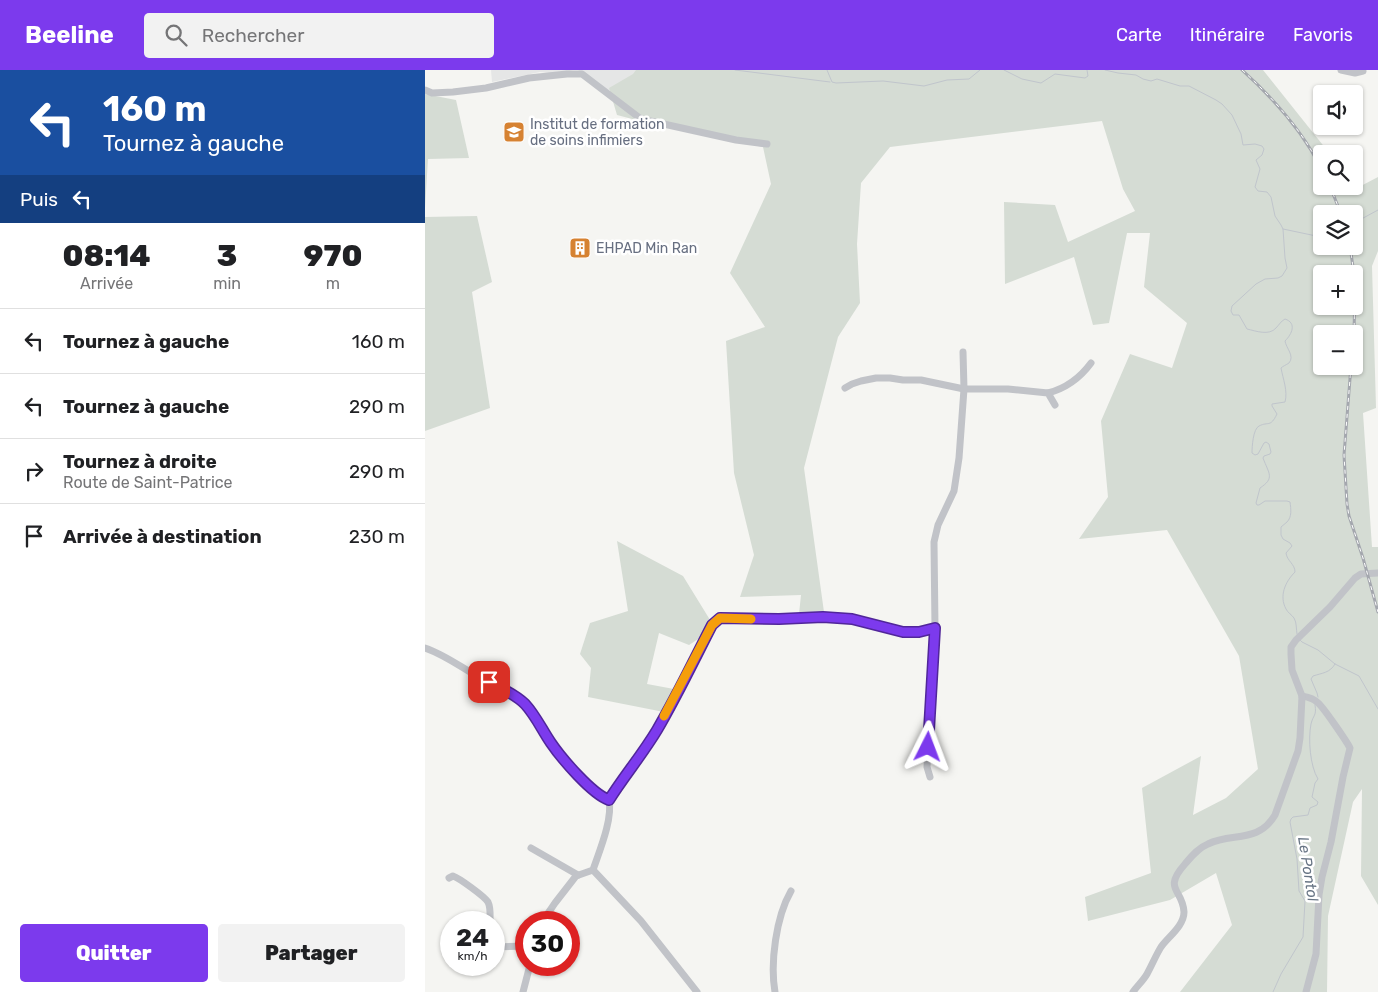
<!DOCTYPE html>
<html lang="fr">
<meta charset="utf-8">
<style>
:root{--surface:#fff;--page:#f2f2f2;--text:#202124;--muted:#757577;--line:#e0e0e0;--accent:#7c3aed}
body{margin:0;font-family:Rubik,sans-serif;background:var(--page);color:var(--text);height:100vh;display:flex;flex-direction:column;font-size:19px;white-space:nowrap}
*{box-sizing:border-box;margin:0}
p{font-size:16px;color:var(--muted)}
.icon{flex:none;width:28px;height:28px;fill:none;stroke:currentColor;stroke-width:2;stroke-linecap:round;stroke-linejoin:round}
.map{position:relative;flex:1;overflow:hidden}
.sheet{display:flex;flex-direction:column;background:var(--surface);width:425px}
.sheet>*{flex:none}
.hud{background:#1a4fa0;color:#fff;overflow:hidden}
.tools{position:absolute;left:888px;top:15px;display:grid;gap:10px}
.tools a{display:grid;place-items:center;width:50px;height:50px;border-radius:5px;background:var(--surface);box-shadow:0 1px 4px #0004;font-size:25px}
.speed{position:absolute;left:15px;top:841px;display:flex;gap:10px;font-size:25px;font-weight:700;text-align:center}
.speed>*{display:grid;place-content:center;width:65px;height:65px;border-radius:50%;background:var(--surface);box-shadow:0 1px 4px #0004;line-height:1}
.speed small{font-size:12px;font-weight:400}
.speed .limit{border:8px solid #d22;background:#fff;color:#111}
.pin{position:absolute;display:grid;place-items:center;width:42px;height:42px;color:#fff;margin:-21px;border-radius:10px;box-shadow:0 2px 8px #0006}
.me{position:absolute;width:55px;margin:-28px;rotate:3deg;stroke-linejoin:round;filter:drop-shadow(0 0 4px #0008)}
.turn{display:flex;align-items:center;gap:18px;height:105px;padding:0 20px;font-size:22px}
.turn .icon{width:65px;height:65px;stroke-width:2.5}
.turn b{display:block;font-size:35px;line-height:42px}
.then{display:flex;align-items:center;height:48px;padding:0 20px;background:#0003;gap:10px;font-size:19px}
.eta{display:flex;justify-content:space-evenly;align-items:center;height:85px;text-align:center}
.eta b{font-size:30px;font-weight:800;line-height:35px}
.primary-button{display:flex;gap:10px;margin-top:auto;padding:10px 20px}
.primary-button a{flex:1;height:58px;border-radius:5px;background:var(--accent);color:#fff;font-size:20px;font-weight:800;line-height:58px;text-align:center}
.primary-button a+a{background:var(--page);color:var(--text)}
ul{padding:0;list-style:none}
li{display:flex;align-items:center;gap:15px;height:65px;padding:0 20px;border-top:1px solid var(--line)}
li div{flex:1}
li b{display:block;font-size:19px}
li em{font-style:normal}
header{display:flex;align-items:center;gap:30px;box-sizing:border-box;height:70px;padding:0 25px;background:var(--accent);color:#fff}
header strong{font-size:24px}
nav{display:flex;gap:28px;margin-inline-start:auto;font-size:18px}
.search{width:350px;height:45px;background:var(--page);display:flex;align-items:center;gap:12px;box-sizing:border-box;padding:0 18px;border-radius:5px;color:var(--muted);font-size:19px}
main{display:flex;flex:1;min-height:0}
.map>svg:first-child{display:block}
</style>
<header>
<strong>Beeline</strong>
<div class="search"><svg class="icon" aria-label="search" viewBox="0 0 24 24"><circle cx="10" cy="10" r="6"/><path d="M15 15l6 6"/></svg>Rechercher</div>
<nav><a>Carte</a><a>Itinéraire</a><a>Favoris</a></nav>
</header>
<main>
<section class="sheet">
<div class="hud">
<div class="turn"><svg class="icon" aria-label="left" viewBox="0 0 24 24"><path d="M17 20v-9H6M10 6l-5 5 5 5"/></svg><div><b>160 m</b>Tournez à gauche</div></div>
<div class="then">Puis<svg class="icon" aria-label="left" viewBox="0 0 24 24"><path d="M17 20v-9H6M10 6l-5 5 5 5"/></svg></div>
</div>
<div class="eta">
<div><b>08:14</b><p>Arrivée</p></div>
<div><b>3</b><p>min</p></div>
<div><b>970</b><p>m</p></div>
</div>
<ul>
<li><svg class="icon" aria-label="left" viewBox="0 0 24 24"><path d="M17 20v-9H6M10 6l-5 5 5 5"/></svg><div><b>Tournez à gauche</b></div><em>160 m</em></li>
<li><svg class="icon" aria-label="left" viewBox="0 0 24 24"><path d="M17 20v-9H6M10 6l-5 5 5 5"/></svg><div><b>Tournez à gauche</b></div><em>290 m</em></li>
<li><svg class="icon" aria-label="right" viewBox="0 0 24 24"><path d="M7 20v-9h11M14 6l5 5-5 5"/></svg><div><b>Tournez à droite</b><p>Route de Saint-Patrice</p></div><em>290 m</em></li>
<li><svg class="icon" aria-label="arrive" viewBox="0 0 24 24"><path d="M6 21V4h12l-3 4 3 4H6"/></svg><div><b>Arrivée à destination</b></div><em>230 m</em></li>
</ul>
<div class="primary-button"><a>Quitter</a><a>Partager</a></div>
</section>
<div class="map">
<svg width="953" height="922" viewBox="0 0 953 922">
<rect width="100%" height="100%" fill="#f5f5f2"/>
<g fill="#e5e6e6">
<path d="M66 0H148L134 4 115 2 67 12Z"/>
<path d="M153 0H212L203 12 192 19 182 21Z"/>
</g>
<g fill="#d5dcd4" fill-rule="evenodd">
<path d="M211 0H838L905 84H896V116H929V114L932 118 953 107V181L947 196 951 338 938 343 947 477H953V835L936 806 937 719 928 732 903 846 902 922H755L807 855 791 803 745 830 663 851 660 827 726 803 717 718 776 686 768 745 801 728 833 699 814 586 742 460 654 469 683 427 676 351 705 284 747 298 762 253 719 217 725 163H702L684 253 668 255 649 187 580 214 579 132 630 135 643 172 710 141 698 119 677 51 465 77 436 113 432 174 435 233 413 267 379 398 399 542 374 544 376 525 315 527 329 485 309 403 301 271 340 257 305 203 346 114 338 77 234 56 192 45 184 18 208 4ZM896 144H929V176H896ZM896 204H929V236H896ZM896 264H929V296H896Z"/>
<path d="M0 24 31 30 44 88 3 89 0 138Z"/>
<path d="M52 146 67 212 47 222 65 338 0 361V147Z"/>
<path d="M192 471 258 506 290 558 264 575 234 563 222 614 249 619 244 643 163 627 166 598 155 584 165 553 203 541Z"/>
</g>
<g fill="none" stroke-linecap="round" stroke-linejoin="round">
<g stroke="#c0c5cc" stroke-width="1">
<path d="M310 0 405 12"/>
<path d="M402 0 407 12 411 13 458 11 499 16 522 10 544 9 555 0"/>
<path d="M579 0 597 9 616 13 630 4 660 8 663 6 662 0"/>
<path d="M680 0 693 3 711 5 718 9 726 11 732 9 755 16H764L791 30 797 34 807 45 816 64 818 75 830 74 837 76 839 79 837 85 831 90 835 99 830 117 833 121 842 122 846 127 850 146 856 155 858 159 860 188 862 198 857 206 853 208 840 209 831 214 807 236 806 241 808 245H814L822 259C831 261 844 266 851 258 854 255 856 251 860 249 872 253 867 264 860 271 861 278 870 286 864 293 861 295 858 296 856 298 858 309 863 321 860 332L847 334V336L852 344C845 358 844 351 834 356 828 359 827 377 827 383L830 385 833 384 839 373 841 372 844 374 846 382 845 384 839 386 838 388C844 404 850 408 835 418L831 433 832 435H834L840 431H862L865 432C866 439 867 447 862 452 860 454 858 455 856 457V465L858 469 865 473 867 476 861 483C862 491 870 494 870 502 860 512 854 526 861 539 863 543 867 545 869 548 872 553 871 559 872 564"/>
<path d="M929 153 953 140"/>
<path d="M858 159 896 167"/>
<path d="M875 570 877 572 893 580 910 594 934 606 953 639"/>
<path d="M893 627 892 623 886 609 888 606C897 603 905 603 910 594"/>
<path d="M848 922 856 904 878 867 880 831 874 821 872 789 865 752 866 749 868 747 883 745 885 738 892 735 893 732 887 727 890 713 893 709C885 696 883 669 886 654 888 645 892 646 890 635"/>
</g>
<g stroke="#c1c3c8" stroke-width="7">
<path d="M916 0 930 3 938 1"/>
<path d="M0 20 7 23 28 22 61 18 104 8 142 4H157L216 49 311 70 342 74"/>
<path d="M420 318 427 314 436 311 451 308H465L478 310H496L539 319H583L623 323 630 335"/>
<path d="M623 323C642 318 655 308 666 293"/>
<path d="M0 578C18 584 33 595 50 605 67 614 86 620 100 634 111 645 116 659 125 672 135 687 167 724 184 730"/>
<path d="M877 626C882 627 888 628 892 632 897 635 922 672 925 678L918 707 906 772 897 807 894 825 891 884 881 922"/>
<path d="M505 707 502 697 510 558"/>
<path d="M184 730C199 706 217 685 232 660 251 626 269 590 287 555L295 548 355 549 398 547 427 549 478 562H494L510 558 509 472 513 455 529 421 534 388 539 319 538 282"/>
<path d="M106 778 153 805"/>
<path d="M168 800 216 851 272 922"/>
<path d="M24 808 28 806C34 808 59 826 63 832 66 838 65 846 65 852"/>
<path d="M117 852 130 833 151 806 168 800C174 782 188 749 184 730"/>
<path d="M69 877 101 876"/>
<path d="M98 922 105 895"/>
<path d="M350 922C345 893 351 847 366 821"/>
<path d="M708 922C712 916 718 911 722 904 727 895 731 885 736 877 743 867 759 856 759 842 758 819 737 820 760 794 766 787 773 778 783 774 807 762 833 774 850 745L873 681 875 668 877 626 867 600 866 584V577L871 570 905 537 930 508 936 504 953 503"/>
</g>
<g stroke="#a4a7ae" stroke-width="3">
<g id="rail">
<path d="M817 0C848 28 877 60 896 98"/>
<path d="M905 116 916 144"/>
<path d="M925 176 929 204"/>
<path d="M929 205 930 216 929 264"/>
<path d="M926 296 919 385 922 434 924 446 938 488 953 542"/>
</g>
</g>
<use href="#rail" stroke="#fff" stroke-width="1" stroke-dasharray="4" stroke-linecap="butt"/>
</g>
<g fill="none" stroke-linecap="round" stroke-linejoin="round">
<g stroke="#51269a" stroke-width="12">
<path id="route" d="M64 612C76 618 90 624 100 634 111 646 117 660 126 673 137 689 167 724 184 730 199 706 217 685 232 660 252 626 269 590 287 555L295 548 354 549 398 547 427 549 478 562H494L510 558 503 677"/>
</g>
<use href="#route" stroke="#7c3aed" stroke-width="9"/>
<path stroke="#f59e0b" stroke-width="9" d="M239 646 287 555 295 548 326 549"/>
</g>
<defs>
<g id="university-square" transform="scale(1.125)"><rect x="-9" y="-9" width="18" height="18" rx="4" fill="#d68232" stroke="#fff"/><path d="M0-5L7-2L0 1L-7-2ZM-4 1L0 2.5L4 1V4Q0 6-4 4Z" fill="#fff"/></g>
<g id="building-square" transform="scale(1.125)"><rect x="-9" y="-9" width="18" height="18" rx="4" fill="#d68232" stroke="#fff"/><path d="M-4-6H4V6H1V3H-1V6H-4ZM-2.5-4.3h1.7v1.8h-1.7ZM.8-4.3h1.7v1.8H.8ZM-2.5-1h1.7V.8h-1.7ZM.8-1h1.7V.8H.8Z" fill="#fff"/></g>
</defs>
<g fill-rule="evenodd">
<use href="#university-square" x="89" y="62"/>
<use href="#building-square" x="155" y="178"/>
</g>
<g text-anchor="middle" stroke-width="5" stroke-linejoin="round" paint-order="stroke">
<g font-size="14" fill="#676f81" stroke="#fff" text-anchor="start">
<text x="105" y="59">Institut de formation<tspan x="105" dy="16">de soins infimiers</tspan></text>
<text x="171" y="183">EHPAD Min Ran</text>
</g>
<g font-size="15" font-style="italic" fill="#687585" stroke="#fff">
<text transform="translate(883 799) rotate(81)" y="5">Le Pontol</text>
</g>
</g>
</svg>
<div class="tools">
<a><svg class="icon" aria-label="sound" viewBox="0 0 24 24"><path d="M4 9h4l5-4v14l-5-4H4zM17 9q2 3 0 6"/></svg></a>
<a><svg class="icon" aria-label="search" viewBox="0 0 24 24"><circle cx="10" cy="10" r="6"/><path d="M15 15l6 6"/></svg></a>
<a><svg class="icon" aria-label="layers" viewBox="0 0 24 24"><path d="M12 4l9 5-9 5-9-5zM3 14l9 5 9-5"/></svg></a>
<a>+</a>
<a>−</a>
</div>
<div class="speed"><div>24<small>km/h</small></div><div class="limit">30</div></div>
<div class="pin" style="left:64px;top:612px;background:#d93025"><svg class="icon" aria-label="arrive" viewBox="0 0 24 24"><path d="M6 21V4h12l-3 4 3 4H6"/></svg></div>
<svg class="me" style="left:503px;top:677px" viewBox="-20 -20 40 40"><path d="M0-17L14 15 0 8-14 15z" fill="#7c3aed" stroke="#fff" stroke-width="4"/></svg>
</div>
</main>
